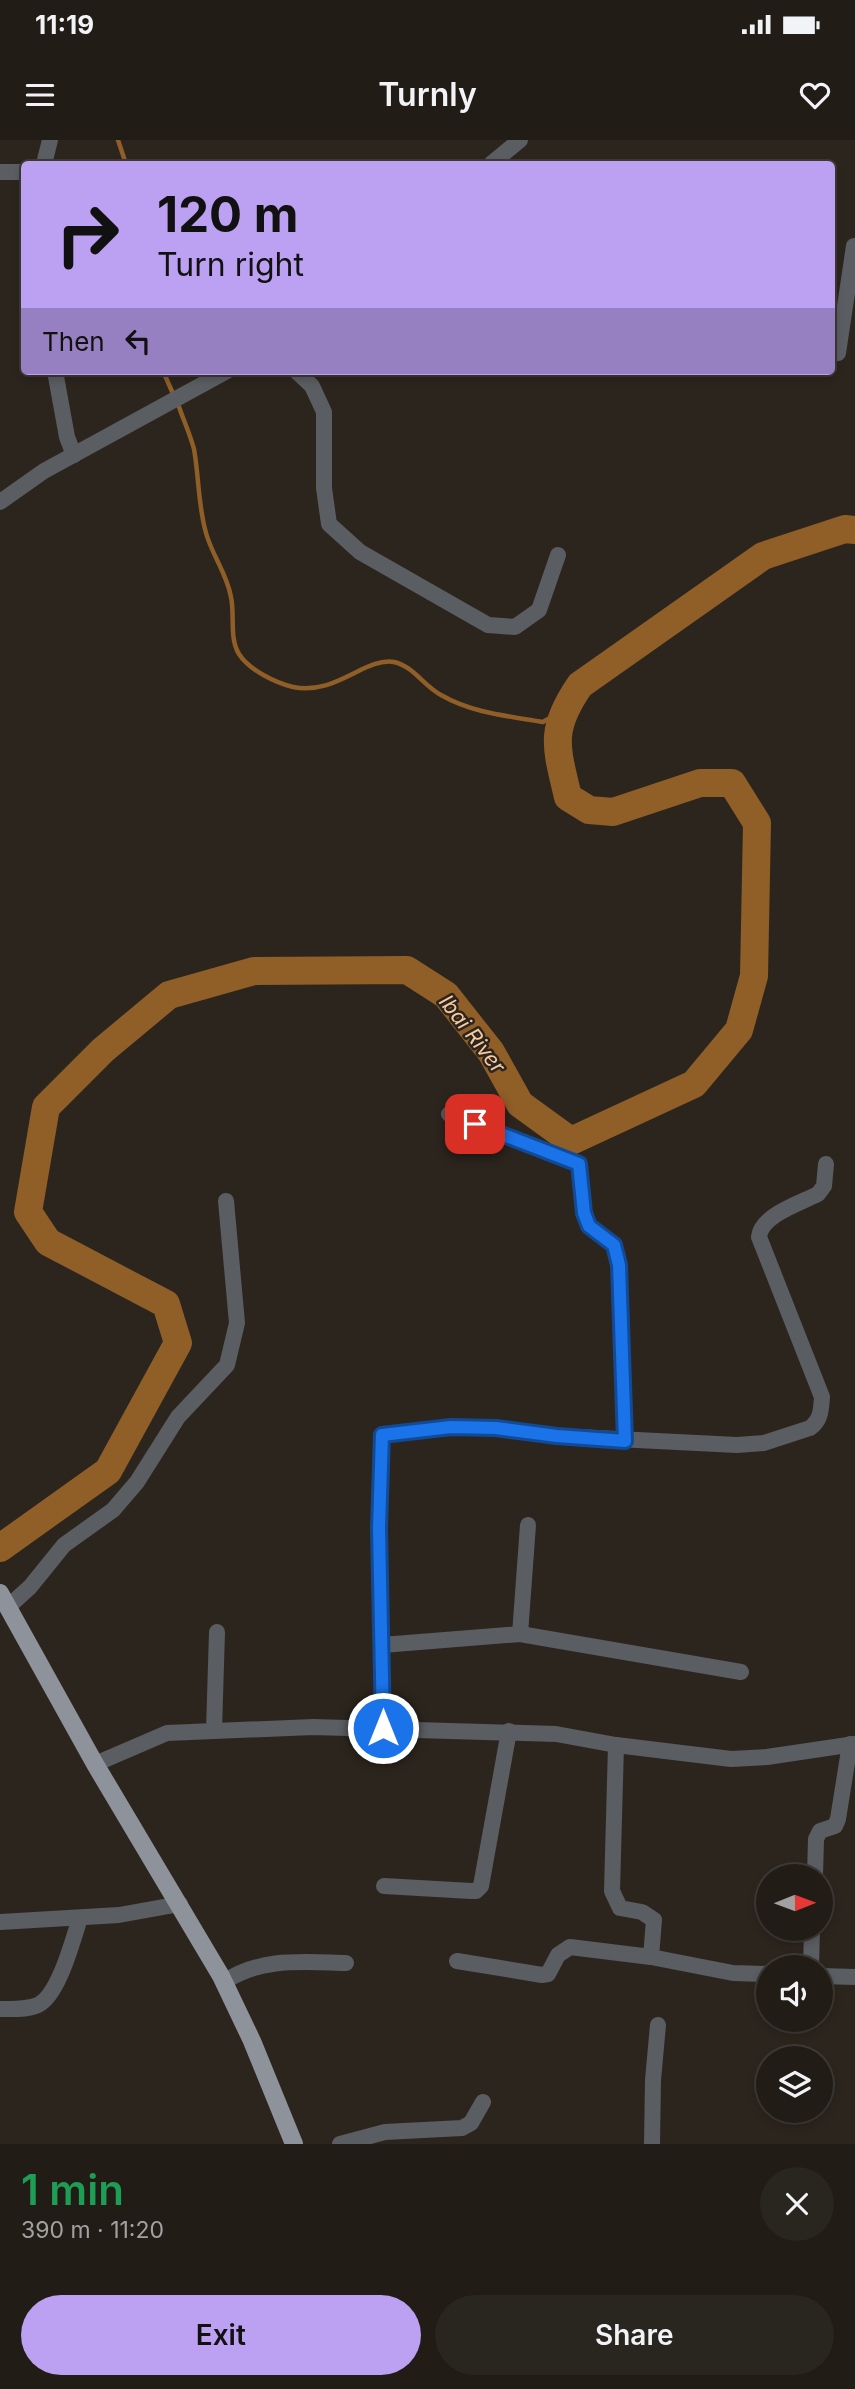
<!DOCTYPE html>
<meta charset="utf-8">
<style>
:root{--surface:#211c16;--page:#29251f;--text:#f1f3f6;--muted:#a2a1a1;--line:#3e3a35;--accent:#bca0f2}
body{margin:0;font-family:Inter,sans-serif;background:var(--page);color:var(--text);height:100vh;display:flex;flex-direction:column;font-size:26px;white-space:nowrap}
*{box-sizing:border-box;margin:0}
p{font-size:23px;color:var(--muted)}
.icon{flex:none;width:38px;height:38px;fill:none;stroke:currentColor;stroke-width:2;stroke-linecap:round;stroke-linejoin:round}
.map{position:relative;height:2004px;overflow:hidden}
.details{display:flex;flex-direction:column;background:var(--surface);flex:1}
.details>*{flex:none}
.top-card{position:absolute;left:21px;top:21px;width:814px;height:214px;border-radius:7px;box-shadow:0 4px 10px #0003,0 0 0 2px var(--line);background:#bca0f2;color:#111;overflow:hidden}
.needle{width:46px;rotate:89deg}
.controls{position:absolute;left:756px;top:1724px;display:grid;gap:14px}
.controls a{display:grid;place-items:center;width:77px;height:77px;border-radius:50%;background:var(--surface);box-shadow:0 4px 10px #0003,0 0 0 2px var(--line);font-size:35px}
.pin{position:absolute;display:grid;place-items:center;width:60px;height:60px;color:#fff;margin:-30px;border-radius:14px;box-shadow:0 4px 10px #0006}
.me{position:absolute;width:77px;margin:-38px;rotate:0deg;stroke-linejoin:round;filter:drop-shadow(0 0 5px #0008)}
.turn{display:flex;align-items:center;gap:24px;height:147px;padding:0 21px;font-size:32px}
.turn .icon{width:91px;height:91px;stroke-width:2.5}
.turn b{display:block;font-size:49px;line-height:60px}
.then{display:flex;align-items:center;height:66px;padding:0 21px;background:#0003;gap:14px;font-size:26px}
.round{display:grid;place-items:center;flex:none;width:74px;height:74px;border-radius:37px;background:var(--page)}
.headline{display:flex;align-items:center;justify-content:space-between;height:119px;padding:0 21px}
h1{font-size:42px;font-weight:600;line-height:52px;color:#1e9e55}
.button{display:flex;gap:14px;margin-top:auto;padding:14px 21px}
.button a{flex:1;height:80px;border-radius:42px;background:var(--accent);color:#111;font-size:28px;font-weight:600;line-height:80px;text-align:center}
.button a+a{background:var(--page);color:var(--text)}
.status{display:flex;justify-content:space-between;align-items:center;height:49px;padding:0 35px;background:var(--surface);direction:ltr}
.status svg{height:19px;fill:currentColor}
header{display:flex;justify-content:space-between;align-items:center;height:91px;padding:0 21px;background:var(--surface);font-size:32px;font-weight:600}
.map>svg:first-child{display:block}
</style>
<div class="status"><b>11:19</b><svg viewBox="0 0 49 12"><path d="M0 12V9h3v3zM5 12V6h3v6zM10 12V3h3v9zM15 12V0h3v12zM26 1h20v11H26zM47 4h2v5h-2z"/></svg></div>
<header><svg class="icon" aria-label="menu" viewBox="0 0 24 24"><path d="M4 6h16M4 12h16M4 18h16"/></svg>Turnly<svg class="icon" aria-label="heart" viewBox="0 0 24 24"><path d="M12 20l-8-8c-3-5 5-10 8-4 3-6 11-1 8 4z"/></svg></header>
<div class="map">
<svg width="855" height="2004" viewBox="0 0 855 2004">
<rect width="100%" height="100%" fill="#2c251e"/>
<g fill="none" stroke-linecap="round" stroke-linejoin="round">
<g stroke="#905e27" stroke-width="4.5">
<path d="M118 0 126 24"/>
<path d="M163 231 174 256"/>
<path d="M178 264C183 279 190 294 194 309 199 337 198 365 206 393 212 415 227 434 231 457 235 475 229 498 239 514 249 530 276 543 293 547 335 556 365 517 394 522 413 526 424 546 441 555 472 573 508 576 543 582L562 571"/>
</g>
<path stroke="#905e27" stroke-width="28" d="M0 1408 108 1331 178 1203 166 1164 48 1102 28 1072 46 967 103 910 169 855 254 831 407 830 446 855 491 912 520 964 571 1001 694 944 739 890 754 836 757 683 732 643H700L613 672 589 670 568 657C556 606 549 590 580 545L763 416 845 389 855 390"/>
<g stroke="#5a5d61" stroke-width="16">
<path d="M44 24 50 0"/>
<path d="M491 24 520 0"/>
<path d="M0 32H24"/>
<path d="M838 213 854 106"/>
<path d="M55 231 67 297 74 315"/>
<path d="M296 231 312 246 324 272V348L329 384 360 412 488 485 515 487 539 470 558 415"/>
<path d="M0 362 44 331 227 231"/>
<path d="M449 974 579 1024 584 1074 589 1086 614 1105 619 1125 625 1301"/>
<path d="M8 1467 30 1447 64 1405 113 1370 137 1342 178 1277 227 1225 237 1183 226 1061"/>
<path d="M520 1494 528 1385"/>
<path d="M382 1505 520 1494 741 1532"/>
<path d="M383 1588 379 1388 382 1295 451 1287 496 1288 557 1296 737 1305 764 1303 810 1288C821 1280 821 1270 822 1257L759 1097C761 1075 801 1063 818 1054L824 1046 826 1024"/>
<path d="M214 1590 217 1492"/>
<path d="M616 1605 612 1751 620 1768 642 1772 654 1780 651 1817"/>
<path d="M95 1624 167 1593 313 1587 556 1594 616 1605 731 1619 767 1617 855 1604"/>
<path d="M815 1736 816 1699 820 1691 835 1686 838 1679 850 1604"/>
<path d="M384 1746 471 1751H476L481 1746 509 1591"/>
<path d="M0 1782 119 1775 180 1764"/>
<path d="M457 1821 542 1835 548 1834 558 1815 570 1807 651 1817 733 1833 768 1834"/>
<path d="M811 1827 812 1788"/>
<path d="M821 1836 855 1837"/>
<path d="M224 1842C261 1817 303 1822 346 1823"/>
<path d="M0 1869C12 1869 26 1870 38 1865 59 1855 73 1799 80 1778"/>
<path d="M340 2004 385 1992 462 1988 471 1983 483 1962"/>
<path d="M652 2004 653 1940 658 1885"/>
</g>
<path stroke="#8d929b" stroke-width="18" d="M0 1453 95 1624 221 1836 252 1901 294 2004"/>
</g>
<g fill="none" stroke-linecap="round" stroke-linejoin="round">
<g stroke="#114b97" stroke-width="18">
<path id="route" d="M383 1588 379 1388 382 1295 451 1287 496 1288 557 1296 625 1301 619 1125 614 1105 589 1086 584 1073 579 1024 475 984"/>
</g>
<use href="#route" stroke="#1a73e8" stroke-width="12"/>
</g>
<g text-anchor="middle" stroke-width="5" stroke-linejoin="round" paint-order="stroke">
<g font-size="21" font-style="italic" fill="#f7caa0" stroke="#2c251e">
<text transform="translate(472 894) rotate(52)" y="7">Ibai River</text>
</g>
</g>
</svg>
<div class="controls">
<a><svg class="needle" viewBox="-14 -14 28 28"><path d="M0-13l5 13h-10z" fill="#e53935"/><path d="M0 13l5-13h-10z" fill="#a2a1a1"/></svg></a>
<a><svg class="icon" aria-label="sound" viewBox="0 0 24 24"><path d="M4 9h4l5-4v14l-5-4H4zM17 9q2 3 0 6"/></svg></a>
<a><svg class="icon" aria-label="layers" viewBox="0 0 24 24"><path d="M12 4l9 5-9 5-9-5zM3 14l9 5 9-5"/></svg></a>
</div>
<div class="pin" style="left:475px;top:984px;background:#d93025"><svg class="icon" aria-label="arrive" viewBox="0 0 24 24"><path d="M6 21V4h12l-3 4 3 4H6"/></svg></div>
<svg class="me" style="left:383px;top:1588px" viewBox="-20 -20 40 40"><circle r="17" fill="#1a73e8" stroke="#fff" stroke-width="3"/><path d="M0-11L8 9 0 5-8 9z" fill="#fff"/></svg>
<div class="top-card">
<div class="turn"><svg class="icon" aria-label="right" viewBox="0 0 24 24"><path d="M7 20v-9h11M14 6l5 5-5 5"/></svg><div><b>120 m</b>Turn right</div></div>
<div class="then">Then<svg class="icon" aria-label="left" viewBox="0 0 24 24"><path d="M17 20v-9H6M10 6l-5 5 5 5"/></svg></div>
</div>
</div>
<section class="details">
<div class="headline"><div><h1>1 min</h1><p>390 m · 11:20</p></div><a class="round"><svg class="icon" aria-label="close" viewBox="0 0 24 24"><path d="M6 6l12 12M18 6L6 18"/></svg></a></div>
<div class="button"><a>Exit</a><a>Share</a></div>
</section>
